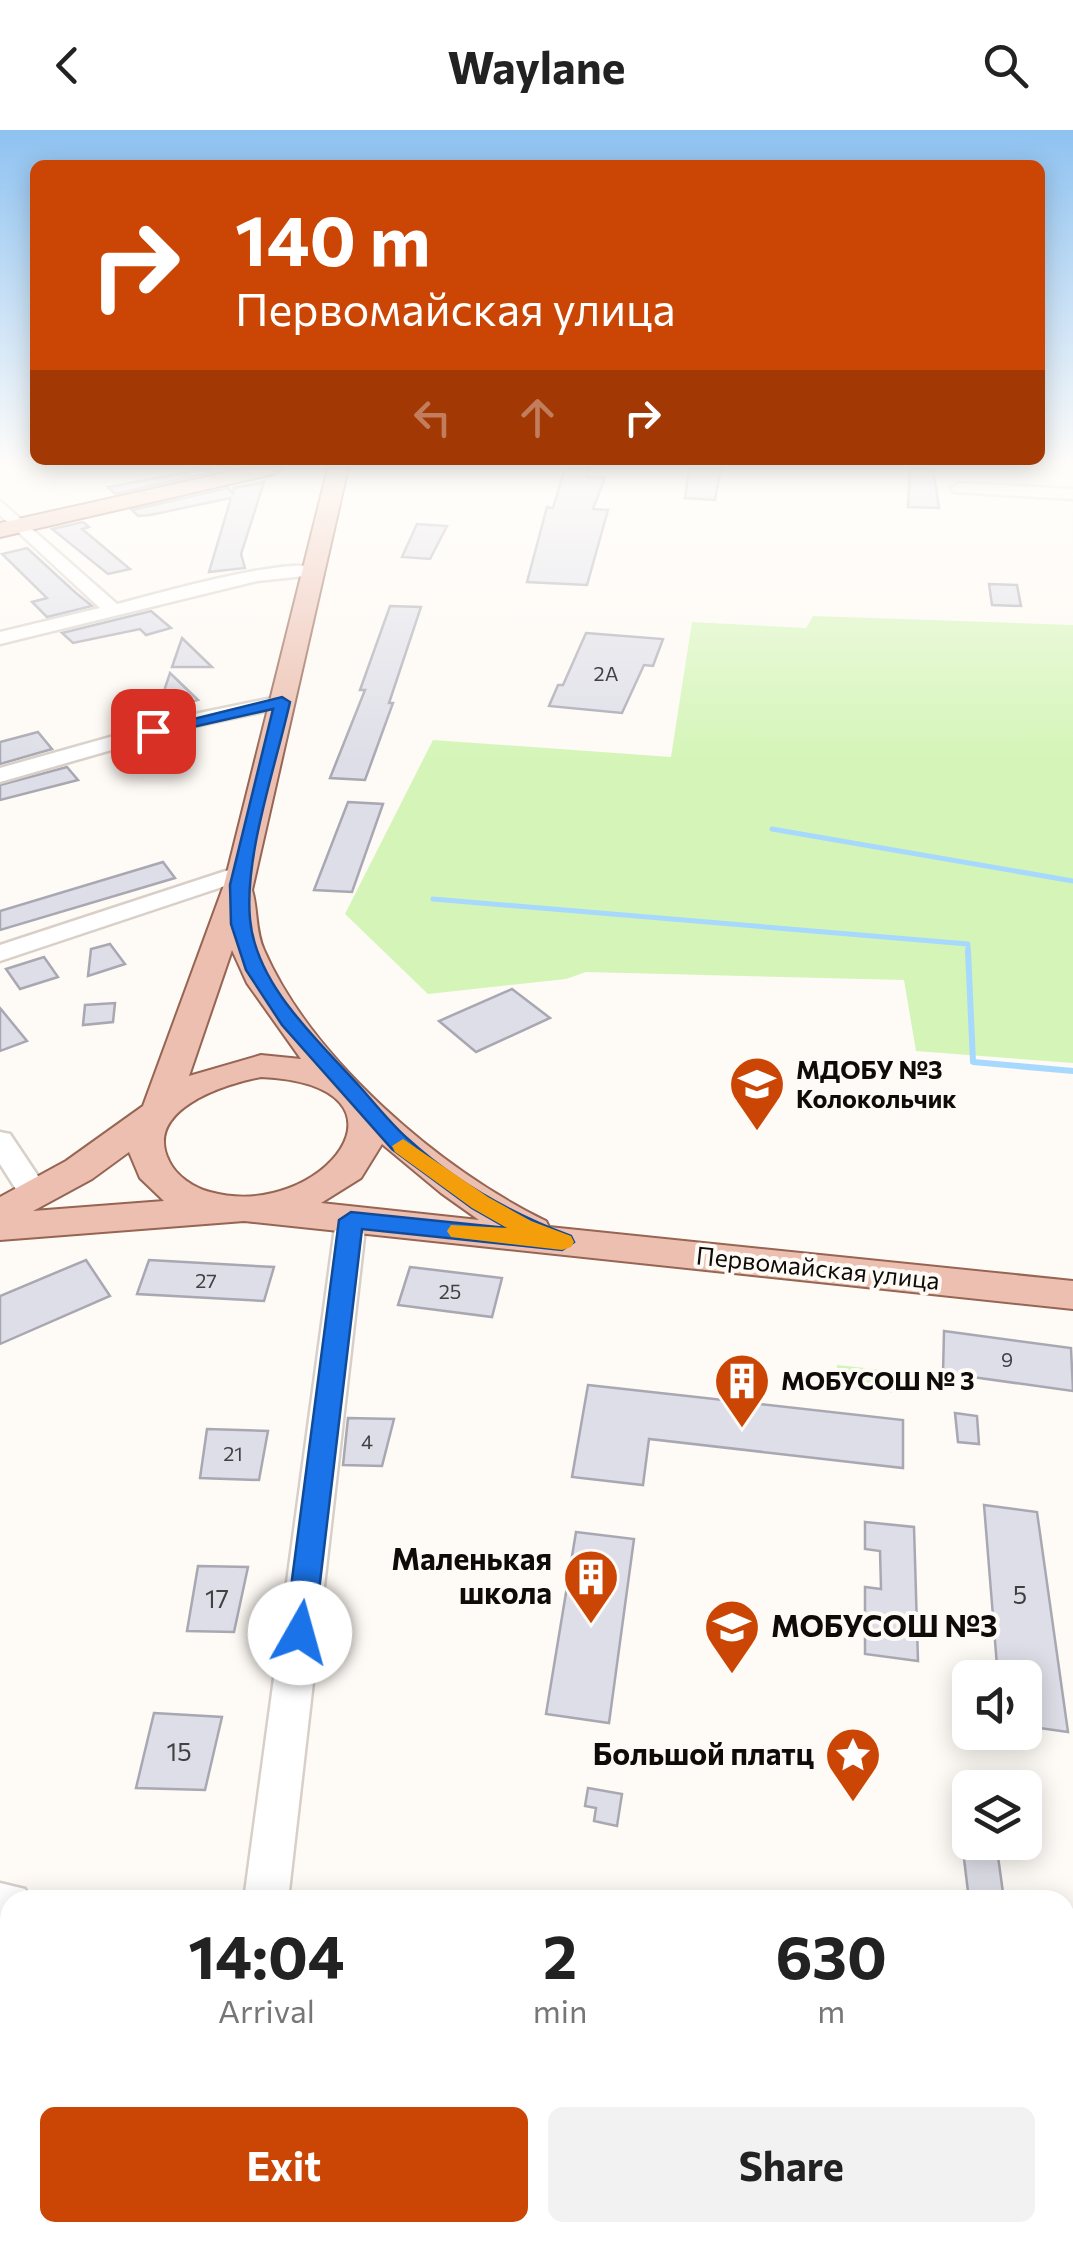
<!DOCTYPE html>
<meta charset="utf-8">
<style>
:root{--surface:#fff;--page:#f2f2f2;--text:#222;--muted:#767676;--accent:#cb4605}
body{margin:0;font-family:Commissioner,sans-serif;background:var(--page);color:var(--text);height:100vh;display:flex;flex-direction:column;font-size:38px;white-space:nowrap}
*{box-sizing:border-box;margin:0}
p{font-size:32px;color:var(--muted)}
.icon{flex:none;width:55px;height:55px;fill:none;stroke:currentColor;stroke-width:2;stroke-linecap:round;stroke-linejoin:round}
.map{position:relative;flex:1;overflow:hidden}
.drawer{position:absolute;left:0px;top:1760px;width:1075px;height:352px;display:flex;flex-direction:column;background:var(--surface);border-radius:30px 30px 0 0;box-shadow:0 5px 25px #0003}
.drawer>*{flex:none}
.top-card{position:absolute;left:30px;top:30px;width:1015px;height:305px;border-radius:15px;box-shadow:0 5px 25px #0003;background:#cb4605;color:#fff;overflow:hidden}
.fabs{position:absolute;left:952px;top:1530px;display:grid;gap:20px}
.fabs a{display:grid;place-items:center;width:90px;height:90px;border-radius:15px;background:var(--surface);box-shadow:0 5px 25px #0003;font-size:50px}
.pin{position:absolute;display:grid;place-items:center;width:85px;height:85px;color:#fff;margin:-42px;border-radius:20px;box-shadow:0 5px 15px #0006}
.me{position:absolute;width:110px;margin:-55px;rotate:7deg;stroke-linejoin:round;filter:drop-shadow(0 0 8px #0008)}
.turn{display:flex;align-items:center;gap:35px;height:210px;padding:0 40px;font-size:45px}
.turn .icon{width:130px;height:130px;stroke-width:2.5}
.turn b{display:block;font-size:70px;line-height:85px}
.lanes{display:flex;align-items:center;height:95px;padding:0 40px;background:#0003;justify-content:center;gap:50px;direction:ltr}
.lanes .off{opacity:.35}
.eta{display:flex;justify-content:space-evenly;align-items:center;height:170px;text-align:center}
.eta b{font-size:60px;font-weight:700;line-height:70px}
.cta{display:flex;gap:20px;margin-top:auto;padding:20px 40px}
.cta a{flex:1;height:115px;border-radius:15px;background:var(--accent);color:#fff;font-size:40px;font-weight:700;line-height:115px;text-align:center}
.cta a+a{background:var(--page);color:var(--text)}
header{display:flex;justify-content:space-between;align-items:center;height:130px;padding:0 40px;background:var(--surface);font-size:45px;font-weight:700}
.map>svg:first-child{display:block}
</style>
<header><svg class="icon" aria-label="back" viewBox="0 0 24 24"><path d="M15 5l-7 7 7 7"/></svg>Waylane<svg class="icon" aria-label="search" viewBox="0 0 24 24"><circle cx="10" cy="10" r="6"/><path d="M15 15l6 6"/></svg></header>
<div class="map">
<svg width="1073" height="2111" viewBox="0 0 1073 2111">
<rect width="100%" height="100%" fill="#fefaf5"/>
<g fill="#d4f5b7">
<path d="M813 486 1073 495V933L916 921 904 850 586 842 566 849 428 864 345 784 433 610 671 627 692 492 806 498Z"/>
<path d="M837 1235 892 1241V1263L836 1256Z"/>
<path d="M1009 2103 1010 2111H656L646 2103Z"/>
</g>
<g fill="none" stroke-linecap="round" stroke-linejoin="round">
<g stroke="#a7d8fe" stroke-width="5">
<path d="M772 699 1073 751"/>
<path d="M433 769 968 814V824"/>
</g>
<path stroke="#a7d8fe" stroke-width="6" d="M968 821 973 932 1073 941"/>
</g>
<g fill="#dedee8" stroke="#a9a8b2" stroke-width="2.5">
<path d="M209 338 212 342 115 364 108 357Z"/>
<path d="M565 338H589L587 347 605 348 593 379 608 380 587 455 527 452 547 377 553 378Z"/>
<path d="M689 338H721L715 370 685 368Z"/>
<path d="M910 338H933L939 378 908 377Z"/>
<path d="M264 352 241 424 245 438 209 442 231 368 150 385 138 386 132 380 228 358 233 363 234 358Z"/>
<path d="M83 392 89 397 82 399 130 439 108 444 52 399Z"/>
<path d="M417 394 447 396 430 429 402 427Z"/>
<path d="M27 418 76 463 92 476 47 487 32 472 47 468 2 424Z"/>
<path d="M989 454 1017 455 1021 476 992 475Z"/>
<path d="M390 476 421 477 389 573H393L365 650 330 648 365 560H360Z"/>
<path d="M151 481 171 498 146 505 140 499 73 513 62 503Z"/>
<path d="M586 503 663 509 653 536 644 535 622 583 549 576 558 555H563Z"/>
<path d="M182 508 212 537H172Z"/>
<path d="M170 543 198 570 169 578 174 585 143 594 132 577 161 570Z"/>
<path d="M38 602 52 619 0 634V612Z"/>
<path d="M67 637 78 650 0 670V655Z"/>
<path d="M348 672 383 674 352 762 314 760Z"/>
<path d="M163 732 175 748 0 800V781Z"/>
<path d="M110 814 125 834 88 846 91 819Z"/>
<path d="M44 827 58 847 20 859 6 839Z"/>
<path d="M512 859 550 888 476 922 439 891Z"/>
<path d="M115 873 113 892 83 895 85 875Z"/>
<path d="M0 878 27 911 0 921Z"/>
<path d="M86 1130 110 1166 0 1214V1166Z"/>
<path d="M149 1130 274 1137 264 1171 137 1164Z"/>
<path d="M410 1137 502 1148 492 1187 398 1175Z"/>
<path d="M944 1201 1071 1218 1073 1261 943 1243Z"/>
<path d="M588 1255 903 1290V1338L649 1309 643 1355 572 1347Z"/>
<path d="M955 1283 977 1286 979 1314 958 1312Z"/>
<path d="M348 1288 394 1289 382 1336 343 1335Z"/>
<path d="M207 1299 268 1301 259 1350 200 1348Z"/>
<path d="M984 1375 1037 1382 1068 1602 1025 1596V1548H998Z"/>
<path d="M865 1392 914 1397 918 1531 865 1524V1457L881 1459 880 1421 865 1419Z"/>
<path d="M576 1402 634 1409 609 1593 546 1584Z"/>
<path d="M198 1436 248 1437 234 1502 187 1501Z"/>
<path d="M154 1583 222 1587 205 1660 136 1658Z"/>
<path d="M588 1658 622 1664 617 1696 594 1691 596 1678 585 1676Z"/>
<path d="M962 1712H996L1004 1770H969Z"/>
</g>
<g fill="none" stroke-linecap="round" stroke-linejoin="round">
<g stroke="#d8d0c8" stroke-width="5">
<g id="minor">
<path d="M960 353 1073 359V369L954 362 952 358Z"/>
<path d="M0 371 117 474C152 465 300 422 323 440L314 445 257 451 0 514V502L100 478 0 385Z"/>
<path d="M282 566 292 572 289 576 195 596 0 652V638L185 586Z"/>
<path d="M241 736 253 743 249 748 0 831V815Z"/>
<path d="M0 1002 10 1004 46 1058 50 1065 46 1072H24L0 1034Z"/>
<path d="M351 1080 362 1083 366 1090 288 1770H244L336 1090 340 1083Z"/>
<path d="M0 1753 25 1759 30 1770H10V1795H0Z"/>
<path d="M205 2102H255L254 2111H204Z"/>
</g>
</g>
<g stroke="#966553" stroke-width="4">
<g id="major">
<path d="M247 338H283L273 344 0 407V393Z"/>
<path d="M328 338H348L252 760C258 779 255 801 264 820 311 928 440 1040 546 1091L549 1097 1073 1151V1179L244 1091 0 1110V1067L66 1031 143 976 224 755ZM232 820 247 853 301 929 261 925 189 946ZM261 947C430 955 321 1093 210 1062 194 1058 176 1046 169 1031 143 980 224 954 261 947ZM382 1014 441 1063 479 1090 321 1073 361 1048ZM129 1022 140 1048 164 1071 33 1081 92 1049Z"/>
</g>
</g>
<use href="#minor" fill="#fff" fill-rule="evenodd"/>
<use href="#major" fill="#ecbfb0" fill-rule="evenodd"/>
</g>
<linearGradient id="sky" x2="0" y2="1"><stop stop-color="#8ec2f1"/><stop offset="0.53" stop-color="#fffdfa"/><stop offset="1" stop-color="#fffdfa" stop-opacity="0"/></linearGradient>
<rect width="1073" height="633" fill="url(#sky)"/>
<path fill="#1a73e8" stroke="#114b97" stroke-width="2.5" d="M282 567 290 572C276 635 244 726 250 789 256 856 319 911 361 958 376 975 391 994 408 1009 454 1051 512 1084 571 1106L574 1112 562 1120 362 1099 314 1503 310 1512 300 1515 289 1512 285 1503 339 1090 351 1082 507 1098 472 1078 392 1019 282 895 246 840 231 794 230 755 273 579 153 606 145 601Z"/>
<path fill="#f59e0b" d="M403 1009 488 1067 531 1091 571 1106 574 1112 571 1117 562 1120 451 1107 447 1101 451 1095 507 1098 472 1078 395 1022 392 1016Z"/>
<defs>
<g id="school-pin" transform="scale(2.875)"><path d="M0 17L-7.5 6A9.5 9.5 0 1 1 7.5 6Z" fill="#cb4605" stroke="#fefaf5"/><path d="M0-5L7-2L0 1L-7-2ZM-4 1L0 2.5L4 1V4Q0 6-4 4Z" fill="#fff"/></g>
<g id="building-pin" transform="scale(2.875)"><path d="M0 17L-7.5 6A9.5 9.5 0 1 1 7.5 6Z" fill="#cb4605" stroke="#fefaf5"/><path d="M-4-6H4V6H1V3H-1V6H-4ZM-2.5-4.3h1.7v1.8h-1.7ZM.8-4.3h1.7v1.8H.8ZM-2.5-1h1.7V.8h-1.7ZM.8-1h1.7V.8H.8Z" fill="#fff"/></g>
<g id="sight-pin" transform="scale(2.875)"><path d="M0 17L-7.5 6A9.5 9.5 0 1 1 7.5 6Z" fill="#cb4605" stroke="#fefaf5"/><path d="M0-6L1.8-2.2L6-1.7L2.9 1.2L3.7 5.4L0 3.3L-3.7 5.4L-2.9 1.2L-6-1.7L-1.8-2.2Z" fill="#fff"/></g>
</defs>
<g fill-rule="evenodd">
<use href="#school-pin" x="757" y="954"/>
<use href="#building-pin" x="742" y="1251"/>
<use href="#building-pin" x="591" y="1447"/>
<use href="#school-pin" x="732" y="1497"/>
<use href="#sight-pin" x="853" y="1625"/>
</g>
<g text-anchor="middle" stroke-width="8" stroke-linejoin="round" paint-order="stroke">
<g font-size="20" fill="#424041">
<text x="606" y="551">2А</text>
<text x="206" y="1158">27</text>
<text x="450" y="1169">25</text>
<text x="1007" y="1237">9</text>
<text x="367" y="1319">4</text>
<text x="233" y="1331">21</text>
</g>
<g font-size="25" font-weight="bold" fill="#0e0b09" stroke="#fefaf5" text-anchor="start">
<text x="796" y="949">МДОБУ №3<tspan x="796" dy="29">Колокольчик</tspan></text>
<text x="781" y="1260">МОБУСОШ № 3</text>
</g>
<g font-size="25" fill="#0e0b09" stroke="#fefaf5">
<text transform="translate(818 1138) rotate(6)" y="9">Первомайская улица</text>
</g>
<g font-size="25" fill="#424041">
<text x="1020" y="1474">5</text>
<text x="217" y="1478">17</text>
<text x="179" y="1631">15</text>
</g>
<g font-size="30" font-weight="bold" fill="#0e0b09" stroke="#fefaf5" text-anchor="end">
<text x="552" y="1440">Маленькая<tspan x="552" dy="34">школа</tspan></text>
<text x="771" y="1507" text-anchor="start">МОБУСОШ №3</text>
<text x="814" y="1635">Большой платц</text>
</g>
</g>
</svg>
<div class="fabs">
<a><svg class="icon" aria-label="sound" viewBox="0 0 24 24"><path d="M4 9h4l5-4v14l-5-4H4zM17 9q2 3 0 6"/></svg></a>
<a><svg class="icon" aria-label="layers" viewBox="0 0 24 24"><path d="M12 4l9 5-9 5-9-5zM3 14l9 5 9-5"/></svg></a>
</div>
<div class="pin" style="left:153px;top:601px;background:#d93025"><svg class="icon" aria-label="arrive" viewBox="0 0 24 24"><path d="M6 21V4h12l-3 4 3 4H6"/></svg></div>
<svg class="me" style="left:300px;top:1503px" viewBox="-20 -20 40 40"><circle r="19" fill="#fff"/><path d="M0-13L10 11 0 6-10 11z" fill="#1a73e8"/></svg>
<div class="top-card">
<div class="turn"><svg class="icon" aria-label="right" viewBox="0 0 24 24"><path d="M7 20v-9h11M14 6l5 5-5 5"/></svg><div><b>140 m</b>Первомайская улица</div></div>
<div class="lanes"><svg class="icon off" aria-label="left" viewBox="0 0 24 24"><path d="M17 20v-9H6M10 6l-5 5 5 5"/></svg><svg class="icon off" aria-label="ahead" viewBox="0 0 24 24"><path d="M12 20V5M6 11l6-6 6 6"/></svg><svg class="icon" aria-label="right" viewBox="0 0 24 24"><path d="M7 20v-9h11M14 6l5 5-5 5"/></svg></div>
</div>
<section class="drawer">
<div class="eta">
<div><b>14:04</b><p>Arrival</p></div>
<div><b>2</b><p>min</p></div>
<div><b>630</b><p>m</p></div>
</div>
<div class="cta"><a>Exit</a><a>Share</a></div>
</section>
</div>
